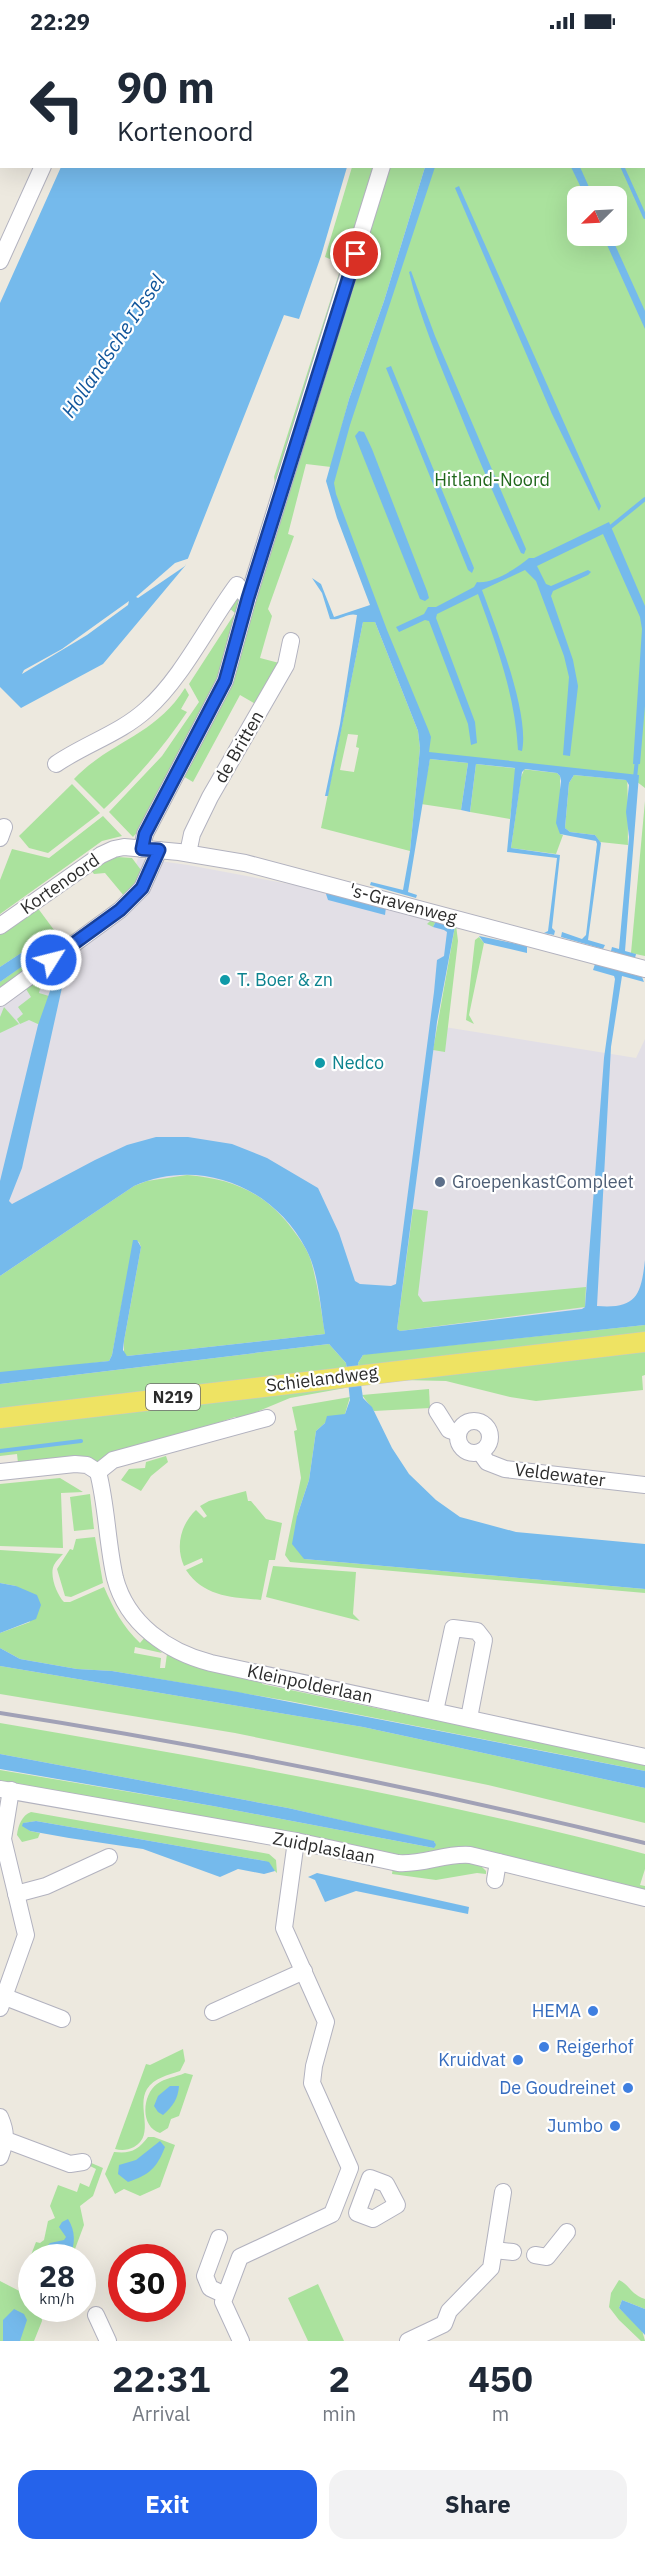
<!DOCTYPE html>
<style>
:root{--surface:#fff;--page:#f2f2f3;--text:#1f2937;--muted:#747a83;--accent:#2563eb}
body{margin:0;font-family:"IBM Plex Sans",sans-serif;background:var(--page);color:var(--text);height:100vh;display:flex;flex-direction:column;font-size:22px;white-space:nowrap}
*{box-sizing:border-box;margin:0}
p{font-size:20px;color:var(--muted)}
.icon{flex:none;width:33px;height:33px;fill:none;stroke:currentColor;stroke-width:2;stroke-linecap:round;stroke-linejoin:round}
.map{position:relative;height:2299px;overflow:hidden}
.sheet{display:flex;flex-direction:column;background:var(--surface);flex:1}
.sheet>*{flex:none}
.top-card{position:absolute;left:0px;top:0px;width:645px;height:126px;box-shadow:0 6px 24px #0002;background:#fff;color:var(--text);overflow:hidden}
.needle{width:39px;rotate:246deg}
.controls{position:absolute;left:567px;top:144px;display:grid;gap:12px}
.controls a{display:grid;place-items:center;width:60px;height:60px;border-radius:12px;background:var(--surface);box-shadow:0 6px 24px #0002;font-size:30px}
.speed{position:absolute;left:18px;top:2202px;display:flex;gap:12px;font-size:30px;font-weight:700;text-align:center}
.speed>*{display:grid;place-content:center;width:78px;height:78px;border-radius:50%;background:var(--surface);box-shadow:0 6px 24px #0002;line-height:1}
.speed small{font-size:15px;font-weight:400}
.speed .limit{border:9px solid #d22;background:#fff;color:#111}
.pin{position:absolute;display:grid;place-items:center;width:51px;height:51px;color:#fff;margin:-26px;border:3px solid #fff;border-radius:50%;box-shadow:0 2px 6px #0007}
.me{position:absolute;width:66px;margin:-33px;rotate:54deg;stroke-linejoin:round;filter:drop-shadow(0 0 4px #0008)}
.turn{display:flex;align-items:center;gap:21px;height:126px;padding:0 18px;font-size:27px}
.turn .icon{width:78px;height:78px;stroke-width:2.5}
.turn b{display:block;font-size:42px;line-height:51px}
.eta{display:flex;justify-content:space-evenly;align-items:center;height:102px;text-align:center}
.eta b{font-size:36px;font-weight:800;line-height:42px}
.cta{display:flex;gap:12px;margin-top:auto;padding:12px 18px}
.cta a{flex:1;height:69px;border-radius:18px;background:var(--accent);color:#fff;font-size:24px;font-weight:800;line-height:69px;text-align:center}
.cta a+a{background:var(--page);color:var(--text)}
.status{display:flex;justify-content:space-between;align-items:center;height:42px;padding:0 30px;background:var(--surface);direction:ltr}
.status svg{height:16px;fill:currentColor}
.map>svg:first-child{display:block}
</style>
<div class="status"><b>22:29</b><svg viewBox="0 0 49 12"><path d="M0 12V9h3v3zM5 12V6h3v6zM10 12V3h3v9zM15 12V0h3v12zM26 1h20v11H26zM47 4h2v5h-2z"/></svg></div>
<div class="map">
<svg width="645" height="2299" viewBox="0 0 645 2299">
<rect width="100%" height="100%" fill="#ede9df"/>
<path fill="#e2dfe6" d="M138 816 188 823 305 845 451 885 432 983 636 1016 645 997V1269L356 1302 0 1188V875L31 853 58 902 94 879 127 853Z"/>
<g fill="#aae29d" fill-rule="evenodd">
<path d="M461 0H645V746L632 736 426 714 425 693 329 440 430 125 644 124V2ZM578 154H616V194H578Z"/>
<path d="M352 125H377L276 449 274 435 342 222 325 215Z"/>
<path d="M387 125H425L384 259 349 357 331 425 306 422 288 492 294 494 268 567 272 574 260 616 283 622 259 664 240 653 193 740 181 733 209 684Z"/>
<path d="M237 550 242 556 221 634 141 786 133 795 109 770 162 714 199 660 189 642 235 571 228 565Z"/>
<path d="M363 580H375L418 689 420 706 410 809 321 786ZM348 692 358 693 356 705 359 706 354 730 340 728Z"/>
<path d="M185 646 189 653 181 667 187 670C163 706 136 737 104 767L74 737C110 699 155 694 185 646Z"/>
<path d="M430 717 468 721 461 768 421 762Z"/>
<path d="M476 722 557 731 560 734V792L563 793 556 812 511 806 521 735 524 728 516 727 510 777 470 770Z"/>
<path d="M574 733 627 738C628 741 628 796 628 803L600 800 595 793 570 790 565 786 569 741Z"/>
<path d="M72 742 100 771 48 811 29 806 19 794Z"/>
<path d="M645 759V914L631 911Z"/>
<path d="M103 774 122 794 102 799 0 872V838L12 807 49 816Z"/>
<path d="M118 815 132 816 141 828 140 838 125 855 105 831 94 832 90 827 106 818Z"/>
<path d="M37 865 54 888 50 910 0 949V940L50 904 44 896 0 925V892Z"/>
<path d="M433 876 456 883 458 899 445 1010 433 1008 455 884 436 879 433 885 427 882Z"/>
<path d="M479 895 484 901 469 973 474 982 466 978 475 898Z"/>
<path d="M43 935 39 951 49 954 40 983 29 978 20 982 17 977 23 972 18 965 31 955 26 947Z"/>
<path d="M4 965 19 982 0 991V975Z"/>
<path d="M187 1133C235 1137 268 1152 296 1192 302 1200 308 1209 311 1219 318 1243 321 1268 325 1292L127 1314 124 1312V1299L141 1205 139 1200 134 1198 112 1313 109 1319 0 1333V1234L134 1144 147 1139Z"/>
<path d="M413 1167 428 1169 418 1253 423 1260 586 1245 585 1265 400 1289 397 1287Z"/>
<path d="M645 1283V1294L359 1326 358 1321 363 1313 366 1312Z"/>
<path d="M329 1302 346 1321V1327L0 1369V1342Z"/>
<path d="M645 1307V1333L642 1334 643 1348 536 1359 510 1355 446 1339 403 1338V1335Z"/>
<path d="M347 1342 345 1346 290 1356 242 1376 235 1375 100 1421H18L17 1412 0 1414V1383Z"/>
<path d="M429 1347 430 1366 374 1369 362 1353Z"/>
<path d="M350 1355 345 1372 325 1381 316 1389 309 1438 297 1474 304 1517 645 1547V1551L290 1520 285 1513 301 1436 294 1389 297 1388 292 1365Z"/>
<path d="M166 1414 168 1420 151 1434 141 1449 121 1438 129 1427 145 1426 146 1420Z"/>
<path d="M60 1436 83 1450 61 1451 63 1506 0 1504V1442Z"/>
<path d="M246 1449 248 1459H251L266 1477 282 1481 275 1518H269L261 1558C231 1555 204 1555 186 1528L203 1520 202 1516 184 1524C175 1504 181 1482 196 1468L204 1476 207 1474 200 1464 209 1459Z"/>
<path d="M90 1452 94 1487 74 1489 70 1455Z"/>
<path d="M95 1495 103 1541 71 1555 65 1554 57 1527 70 1507 73 1508 76 1497Z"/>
<path d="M0 1508 63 1512C60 1515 56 1519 54 1523 49 1533 57 1553 64 1560H70L104 1545C113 1566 123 1585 140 1601L146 1594 162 1611 135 1605 134 1611 161 1616 160 1626H165L167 1612 192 1623 263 1639 262 1642 414 1674 415 1672 643 1723 645 1719V1729L289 1659 112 1629 77 1627 20 1617 0 1606V1591L30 1580 16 1544 0 1541Z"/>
<path d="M273 1524 356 1530 353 1572 360 1579 266 1555Z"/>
<path d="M0 1624 363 1685 645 1746V1781L488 1743 235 1691 0 1652Z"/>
<path d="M0 1681C217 1718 432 1756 645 1812V1827L640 1843 645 1844V1850L467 1806 415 1816 0 1741V1728L213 1764 434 1806 435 1800 288 1766 0 1712Z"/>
<path d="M31 1770 269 1812 276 1818 277 1831 265 1819 36 1779 24 1781V1784L30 1789 40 1791 38 1796 22 1800 17 1793C18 1784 22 1773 31 1770Z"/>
<path d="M455 1818 478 1821 486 1829V1832L477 1831 436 1838 392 1832 393 1825Z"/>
<path d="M183 2007 185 2019 180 2029C168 2033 154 2036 147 2047 136 2065 156 2093 134 2105 128 2108 122 2109 115 2107L146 2022 150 2023Z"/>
<path d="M185 2031 193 2033 179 2074 171 2077 168 2086 160 2091C140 2085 142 2053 157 2042 165 2036 176 2035 185 2031Z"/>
<path d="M148 2095H154L175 2103 160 2145 140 2154 124 2147 115 2152 105 2132 114 2110C131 2112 138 2108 148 2095Z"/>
<path d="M89 2120 103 2126 93 2154 80 2164 84 2183 72 2215 32 2216 31 2243 21 2239 36 2200 40 2201 44 2198 48 2179 55 2176 50 2164 58 2143 77 2150 80 2141 89 2145 96 2127 88 2123Z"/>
<path d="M619 2238C630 2243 630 2252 645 2257V2267L622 2258 619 2266 642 2288 645 2299H641L619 2278 609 2265 611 2251Z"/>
<path d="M0 2239 31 2255 32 2266 41 2267 42 2279 34 2299H0Z"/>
<path d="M318 2242 344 2299H308L288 2256Z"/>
</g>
<g fill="#75baec">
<path d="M119 0H385L119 1Z"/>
<path d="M61 125H347L321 214 299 277 284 273 185 524 103 622 21 666 0 645V261Z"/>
<path d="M425 125H435L350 383 334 441 336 452 387 588 428 687 431 695 429 710 639 733 625 909 636 912 635 916 611 909 612 905 619 907 629 795 626 770 629 743 626 738 574 733 569 741 565 786 570 790 595 793 601 801 588 898 605 903 603 907 561 895 562 890 582 897 586 893 597 802 596 799 560 792 556 781 561 739 560 734 557 731 525 727 522 730 511 806 560 813 552 886 555 889 554 893 544 891 548 889 557 816 507 810 515 726 476 722 470 770 461 768 468 721 430 717 408 850 417 853 416 856 370 843 371 840 403 848 410 809 420 706 418 689 375 580H363L328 754H325L340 682 357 573C348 570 340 579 330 577L322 551 312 536 321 542 334 575 370 563 337 476 326 439 349 357 384 259Z"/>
<path d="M571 125H580L593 154H585Z"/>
<path d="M459 144 601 464 599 469 552 372 455 146Z"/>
<path d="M603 194H611L645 269V287Z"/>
<path d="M411 229 435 294 526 507 524 512 521 511C498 463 477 414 457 364 439 320 420 276 409 230Z"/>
<path d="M391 324 474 526 472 531 468 528 386 326Z"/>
<path d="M359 389 364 390 372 407 427 549 429 556 425 559 420 557 355 394Z"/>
<path d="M609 480 645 564V664L640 722H633L642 587 640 575 603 492 537 524 546 542 551 544 588 528 591 530 588 533 553 549 551 554 573 618 578 644 570 714 563 713 569 635 564 614 536 539 525 528 482 548C496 586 530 672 522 709L518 708C515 653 497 604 478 552L437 572 436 576 475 680 477 701 471 703 468 682 429 579 425 578 399 590 396 585 424 572 428 565H436L474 545 477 540C493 542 517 526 529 516H534Z"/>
<path d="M329 851 386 865 385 873 328 858 326 852Z"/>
<path d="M436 879 455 884 437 980 397 1287 400 1289 582 1267 585 1265 604 1016 615 937 614 934 593 928 595 922 642 935 644 940 622 934 611 1005 597 1264C636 1267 641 1254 645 1218V1283L363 1313 358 1321 363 1356 372 1365 392 1406 409 1432 436 1458 460 1475 516 1490 645 1502V1547L304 1517 292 1502 297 1474 309 1438 316 1389 325 1381 327 1374 345 1372 350 1358 346 1321 329 1302 0 1342V1330L109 1319 112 1313 133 1198H137L141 1205 124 1299 123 1308 127 1314 325 1292C320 1264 319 1231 306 1207 273 1144 199 1115 134 1144L0 1234V1139L38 983 56 932 63 941 22 1126 9 1159 12 1162 95 1118 127 1103 156 1095H188L232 1102 267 1116 318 1146 339 1191 355 1239 360 1242 391 1244 396 1242 434 950 437 918 444 914 447 890 444 888 433 885Z"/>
<path d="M479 894 527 904V911L484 901Z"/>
<path d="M44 896 51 904 0 940V925Z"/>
<path d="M0 1541 16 1544 37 1553 41 1563 36 1577 0 1591Z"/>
<path d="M0 1606 20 1617 77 1627 112 1629 238 1650 645 1729V1746L363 1685 0 1624Z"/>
<path d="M0 1712 288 1766 434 1799 436 1803 434 1806 213 1764 0 1727Z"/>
<path d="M36 1779 265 1819 269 1820 275 1829 264 1832 238 1827 220 1835 143 1807 69 1796 30 1789 22 1784 23 1781Z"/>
<path d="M317 1831 469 1865 468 1872 356 1849 325 1860 315 1838 308 1835Z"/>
<path d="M170 2044H179C178 2057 173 2064 163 2073L158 2070 154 2064 158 2054Z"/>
<path d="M160 2099 165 2105C157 2126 149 2133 128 2140L118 2132 119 2123 136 2118Z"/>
<path d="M68 2177C76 2190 75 2202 70 2215H42L43 2209 50 2201 64 2198 66 2195 59 2185 62 2180Z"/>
<path d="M622 2258 645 2267V2293L619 2266Z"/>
<path d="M14 2267 24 2272 27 2278 20 2299H3V2278Z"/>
</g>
<g fill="#ede9df">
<path d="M190 516 185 524 138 556 136 555 175 521Z"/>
<path d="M129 559 128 563 87 593 22 632 24 628 62 607Z"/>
</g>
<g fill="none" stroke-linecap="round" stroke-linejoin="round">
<g stroke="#75baec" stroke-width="4">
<path d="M644 76 645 79"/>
<path d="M622 124 645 175"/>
<path d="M608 487 645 457"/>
<path d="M635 736 637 717"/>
<path d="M0 1409 81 1399"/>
</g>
<g stroke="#b2b2bf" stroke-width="18">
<g id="minor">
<path d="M101 2 102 0"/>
<path d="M414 2 415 0"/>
<path d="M0 219 43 124"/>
<path d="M56 722C85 702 121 691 147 667 182 636 208 582 237 543L248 556"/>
<path d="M0 796 4 785"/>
<path d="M142 807 145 792 225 639 248 556 382 124"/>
<path d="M188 811 192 792 210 755 286 623 291 599"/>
<path d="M0 884 101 813 114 807 124 805 179 810 245 821 645 927"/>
<path d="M0 956 120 868 142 846 159 808"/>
<path d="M437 1369 449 1388 458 1391"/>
<path d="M267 1376 113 1418 98 1430C107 1465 107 1501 115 1536 127 1582 168 1610 211 1621L645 1715"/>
<circle cx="474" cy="1395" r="16"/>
<path d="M480 1410 487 1420 505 1427 645 1443"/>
<path d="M0 1430 75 1422 87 1423 98 1430"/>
<path d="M435 1669 453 1586 477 1589 484 1598 469 1676"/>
<path d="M0 1747 296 1799 398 1821C423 1823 445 1811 470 1813L645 1856"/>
<path d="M495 1838 498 1820"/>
<path d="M16 1852 46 1844 109 1815"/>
<path d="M0 1953 62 1977"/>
<path d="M0 1966 26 1893 3 1797 11 1748"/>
<path d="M213 1970 304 1929"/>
<path d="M0 2075C7 2091 6 2099 0 2115"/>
<path d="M6 2098 70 2122 83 2120"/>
<path d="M370 2136 386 2142 397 2163 373 2177 357 2171Z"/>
<path d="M219 2196 205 2234 210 2246 225 2253"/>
<path d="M494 2208 513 2210"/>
<path d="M535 2213 547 2215 567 2190"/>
<path d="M96 2273 108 2299"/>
<path d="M241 2299 223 2260 240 2215 332 2172 350 2126 312 2041 314 2024 326 1980 284 1886 296 1799"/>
<path d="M408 2299 444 2282 449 2269 491 2226 503 2150"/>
</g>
</g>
<g stroke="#c8c8c8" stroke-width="21">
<path id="major" d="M0 1376 645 1300"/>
</g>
<use href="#minor" stroke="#fff" stroke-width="16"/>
<use href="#major" stroke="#eee363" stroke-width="20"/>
<path stroke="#a1a1b6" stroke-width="4" d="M0 1671C217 1705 432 1749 645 1801"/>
</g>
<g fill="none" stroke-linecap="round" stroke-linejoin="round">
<g stroke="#184099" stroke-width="15">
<path id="route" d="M51 918 120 868 142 846 159 808 142 807 145 792 225 639 248 556 356 212"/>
</g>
<use href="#route" stroke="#2563eb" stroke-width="10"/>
</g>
<g fill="#0f9aa8" stroke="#fff" stroke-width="2">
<circle cx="225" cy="938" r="6"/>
<circle cx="320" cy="1021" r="6"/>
</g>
<circle fill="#5c6f8a" stroke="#fff" stroke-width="2" cx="440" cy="1140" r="6"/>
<g fill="#3f7fe0" stroke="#fff" stroke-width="2">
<circle cx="593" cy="1969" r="6"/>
<circle cx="544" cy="2005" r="6"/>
<circle cx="518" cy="2018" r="6"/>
<circle cx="628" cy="2046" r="6"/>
<circle cx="615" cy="2084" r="6"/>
</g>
<g text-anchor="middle" stroke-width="4.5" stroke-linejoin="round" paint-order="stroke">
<rect fill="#fff" stroke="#6b6b6b" stroke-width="1.5" x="146" y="1342" width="54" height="26" rx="4.5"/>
<g font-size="16" font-weight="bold" fill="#2c2c2c">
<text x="173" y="1361">N219</text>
</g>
<g font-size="18" fill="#20681c" stroke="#fff">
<text x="492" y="444">Hitland-Noord</text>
</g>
<g font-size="18" fill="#2c2c2c" stroke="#fff">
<text transform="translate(239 705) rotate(-60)" y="6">de Britten</text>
<text transform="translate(60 842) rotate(-35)" y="6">Kortenoord</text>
<text transform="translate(403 862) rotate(15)" y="6">'s-Gravenweg</text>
<text transform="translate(322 1337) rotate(-7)" y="6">Schielandweg</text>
<text transform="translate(560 1433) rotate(7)" y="6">Veldewater</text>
<text transform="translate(310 1642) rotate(12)" y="6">Kleinpolderlaan</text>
<text transform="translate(324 1806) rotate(11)" y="6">Zuidplaslaan</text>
</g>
<g font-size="18" fill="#0d838f" stroke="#fff" text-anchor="start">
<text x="237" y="944">T. Boer &amp; zn</text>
<text x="332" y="1027">Nedco</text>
</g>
<g font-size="18" fill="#4e5e75" stroke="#fff" text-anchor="start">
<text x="452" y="1146">GroepenkastCompleet</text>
</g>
<g font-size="18" fill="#366cbe" stroke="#fff" text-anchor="end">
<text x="581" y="1975">HEMA</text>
<text x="556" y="2011" text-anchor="start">Reigerhof</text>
<text x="506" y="2024">Kruidvat</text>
<text x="616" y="2052">De Goudreinet</text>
<text x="603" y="2090">Jumbo</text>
</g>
<g font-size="20" font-style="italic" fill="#11569b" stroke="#fff">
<text transform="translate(113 304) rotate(-56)" y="7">Hollandsche IJssel</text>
</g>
</g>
</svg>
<div class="controls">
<a><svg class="needle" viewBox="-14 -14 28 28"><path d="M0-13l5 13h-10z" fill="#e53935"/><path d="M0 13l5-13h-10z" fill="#747a83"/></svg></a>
</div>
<div class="speed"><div>28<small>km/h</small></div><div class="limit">30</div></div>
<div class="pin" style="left:356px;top:212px;background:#d93025"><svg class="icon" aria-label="arrive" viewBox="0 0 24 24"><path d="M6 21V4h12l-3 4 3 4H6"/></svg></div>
<svg class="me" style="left:51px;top:918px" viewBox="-20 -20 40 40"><circle r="17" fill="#2563eb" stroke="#fff" stroke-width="3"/><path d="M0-11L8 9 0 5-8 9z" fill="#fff"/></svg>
<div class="top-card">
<div class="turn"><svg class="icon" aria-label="left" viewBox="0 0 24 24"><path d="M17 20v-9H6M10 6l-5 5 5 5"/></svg><div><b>90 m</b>Kortenoord</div></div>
</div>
</div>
<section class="sheet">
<div class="eta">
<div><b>22:31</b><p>Arrival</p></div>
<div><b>2</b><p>min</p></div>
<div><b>450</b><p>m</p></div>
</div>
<div class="cta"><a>Exit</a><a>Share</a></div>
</section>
